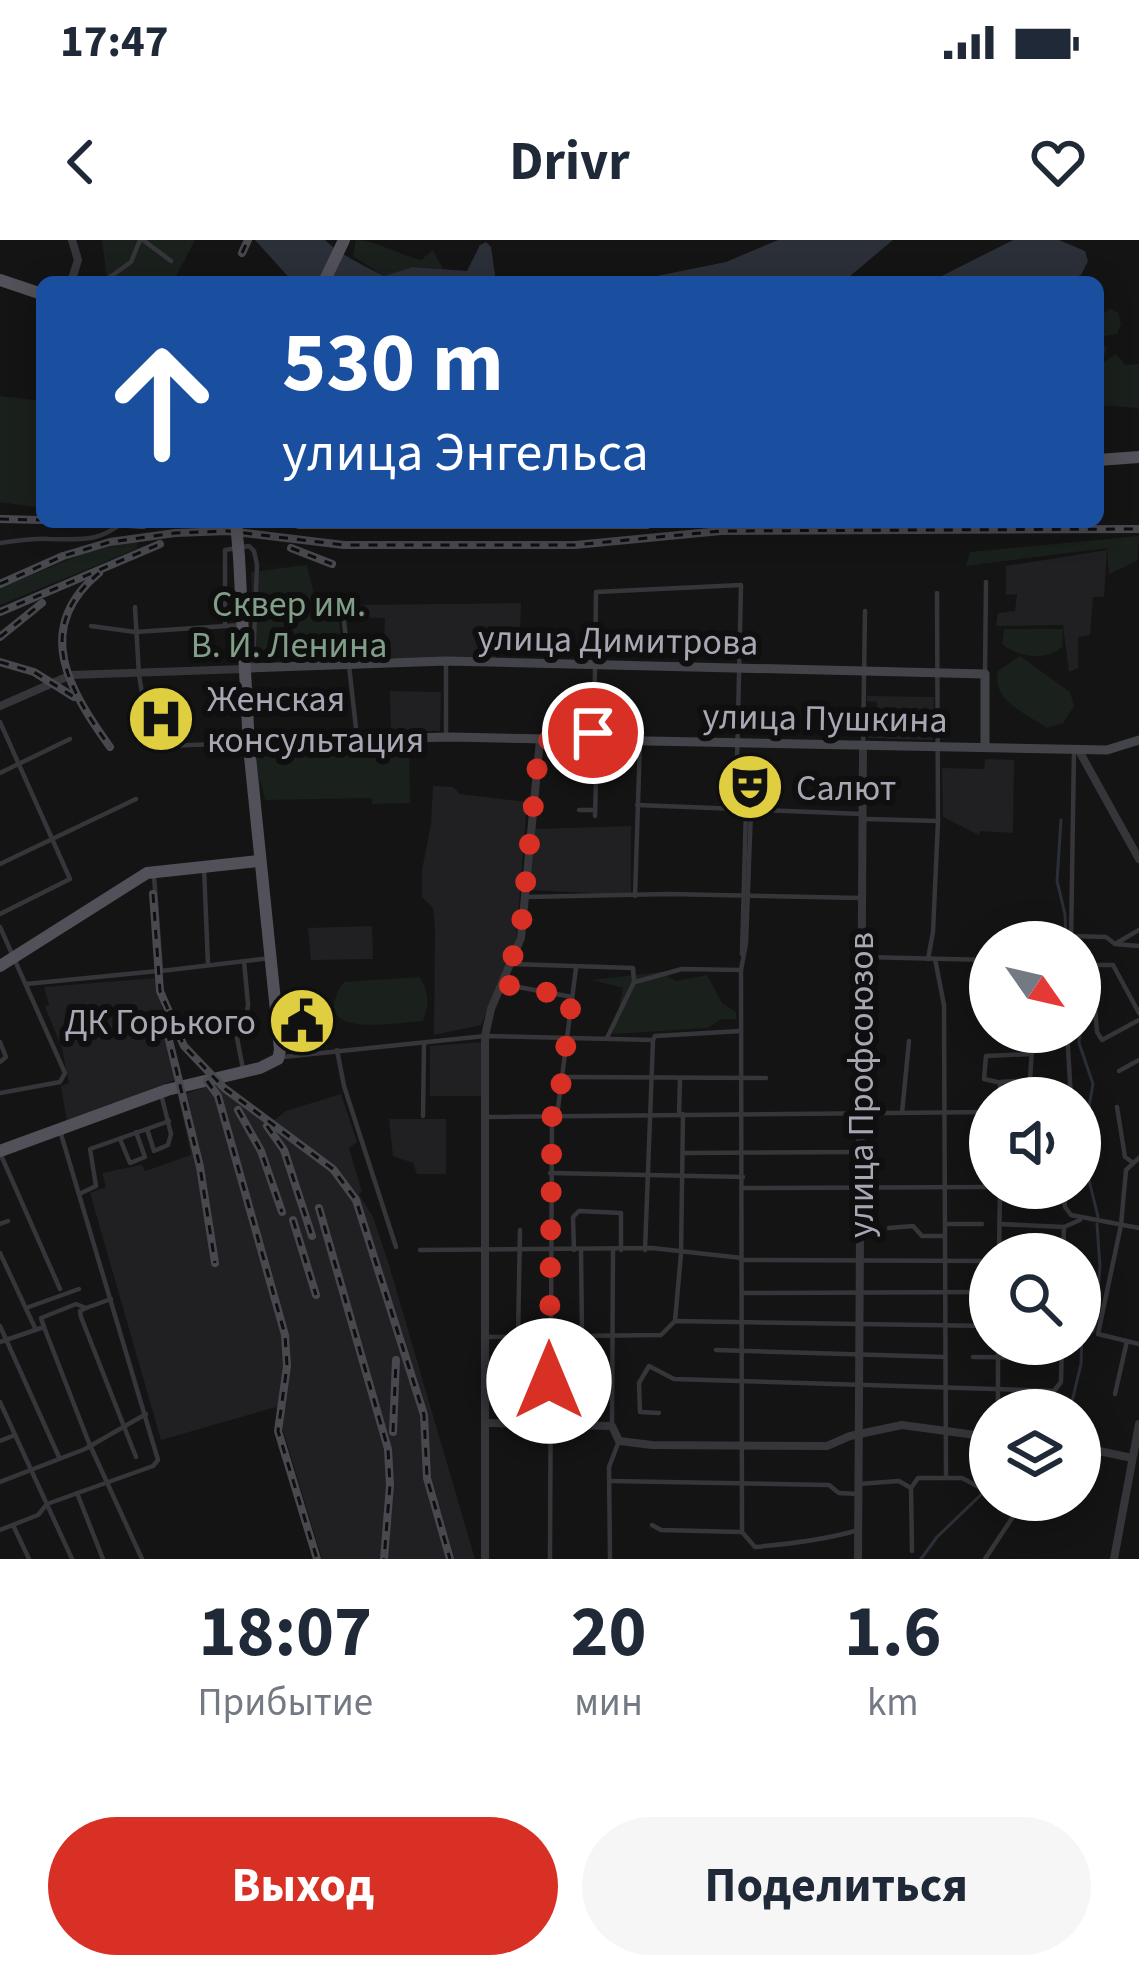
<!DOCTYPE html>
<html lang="ru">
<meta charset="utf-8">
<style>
:root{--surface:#fff;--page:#f6f6f7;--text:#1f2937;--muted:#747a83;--accent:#d93025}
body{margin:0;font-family:"Source Sans 3",sans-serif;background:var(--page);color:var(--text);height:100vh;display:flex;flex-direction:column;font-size:45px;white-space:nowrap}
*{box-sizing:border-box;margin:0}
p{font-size:39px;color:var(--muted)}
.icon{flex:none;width:66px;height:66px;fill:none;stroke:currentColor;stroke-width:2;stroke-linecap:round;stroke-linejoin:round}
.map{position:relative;height:1319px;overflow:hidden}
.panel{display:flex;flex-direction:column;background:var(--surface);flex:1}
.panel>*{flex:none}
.top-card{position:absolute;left:36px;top:36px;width:1068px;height:252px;border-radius:18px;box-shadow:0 6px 30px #0003;background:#1a4fa0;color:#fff;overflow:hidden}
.needle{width:78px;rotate:124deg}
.controls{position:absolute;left:969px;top:681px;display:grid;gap:24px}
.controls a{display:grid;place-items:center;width:132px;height:132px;border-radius:50%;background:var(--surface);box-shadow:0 6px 30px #0003;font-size:60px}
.pin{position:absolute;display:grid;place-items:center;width:102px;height:102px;color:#fff;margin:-51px;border:6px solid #fff;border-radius:50%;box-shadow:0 3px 12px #0007}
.me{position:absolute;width:132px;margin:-66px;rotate:0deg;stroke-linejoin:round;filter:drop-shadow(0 0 9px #0008)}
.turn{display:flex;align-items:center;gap:42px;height:252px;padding:0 48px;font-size:54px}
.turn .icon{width:156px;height:156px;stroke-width:2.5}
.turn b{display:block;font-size:84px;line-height:102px}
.eta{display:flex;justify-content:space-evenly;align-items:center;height:204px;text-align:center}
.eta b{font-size:72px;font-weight:700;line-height:84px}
.primary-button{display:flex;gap:24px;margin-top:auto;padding:24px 48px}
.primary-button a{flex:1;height:138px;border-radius:72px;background:var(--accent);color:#fff;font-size:48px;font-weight:700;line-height:138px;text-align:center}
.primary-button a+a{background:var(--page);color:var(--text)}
.status{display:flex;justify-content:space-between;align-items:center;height:84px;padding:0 60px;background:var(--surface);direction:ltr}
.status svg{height:33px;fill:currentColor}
header{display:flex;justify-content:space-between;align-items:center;height:156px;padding:0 48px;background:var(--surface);font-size:54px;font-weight:700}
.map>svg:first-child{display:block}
</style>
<div class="status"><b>17:47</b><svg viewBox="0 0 49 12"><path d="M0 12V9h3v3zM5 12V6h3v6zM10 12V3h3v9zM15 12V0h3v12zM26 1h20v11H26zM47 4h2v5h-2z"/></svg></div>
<header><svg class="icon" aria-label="back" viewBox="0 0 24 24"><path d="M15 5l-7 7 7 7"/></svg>Drivr<svg class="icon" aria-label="heart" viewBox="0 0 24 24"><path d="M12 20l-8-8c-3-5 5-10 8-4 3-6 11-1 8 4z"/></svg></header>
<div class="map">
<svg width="1139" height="1319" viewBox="0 0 1139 1319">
<rect width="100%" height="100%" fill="#141415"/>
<g fill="#202022">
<path d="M1107 310 1104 357H1093L1090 395 1078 397V428L1069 432 1063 385 996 386 998 373 1015 371 1017 354 1006 355V326Z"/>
<path d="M521 363 520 397 499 396 496 418H383L385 378 353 377 354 365Z"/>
<path d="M390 451 441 452 440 491 391 490Z"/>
<path d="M867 456 934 457 933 500 868 498V481L876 480 877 462 867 461Z"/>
<path d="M985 519 1014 520 1013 593 980 591 979 595 943 577 942 528 984 529Z"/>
<path d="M433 546 453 547 460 554 527 562 516 700 508 722 481 785 434 795 435 689 433 668 422 657V630L431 584Z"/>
<path d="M631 586V655L529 650 535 589Z"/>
<path d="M372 686 373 719 311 720 308 688Z"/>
<path d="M157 738 166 796 180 838 67 882 61 846 69 843 62 808 45 767 49 765 44 747Z"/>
<path d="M482 802V856H430V806Z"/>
<path d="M221 842 273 881 286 871 341 854 357 902 349 908 362 952 359 954 373 977 389 1025 475 1319H322L276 1167 161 1200 90 953 106 947 102 933 142 925 145 931 191 915 178 856Z"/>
<path d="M389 879H446V934H417L413 923 393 916Z"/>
</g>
<g fill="#1a201c">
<path d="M102 0H195L173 42 107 39Z"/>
<path d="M356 0C373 0 401 15 421 20L433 10 443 29 413 27 384 36 353 16Z"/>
<path d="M1111 69 1118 73 1121 84 1117 94 1099 97V102L1107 108 1101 124 1116 114 1125 125 1139 124V174L1138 168 1098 165V76Z"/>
<path d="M0 156 42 161V208L36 210 42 219V268L0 262Z"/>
<path d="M1139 296 1137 321 1109 334 1107 308 966 326 970 312Z"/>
<path d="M134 301 138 302 136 309 0 365V348L82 314Z"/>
<path d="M307 325 314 354H337L342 418 254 420 251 332Z"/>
<path d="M1004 389H1063L1062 407C1044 422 1019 417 1002 404Z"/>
<path d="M1020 416 1070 452 1074 466 1063 483 1047 488C1026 473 991 461 998 431Z"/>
<path d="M340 505 409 507 410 563 373 564 371 558 265 560 260 539 261 578 255 510Z"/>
<path d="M660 732 676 741 707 735 722 763 736 772V779H721L708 788 613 794 623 748 592 740Z"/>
<path d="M420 737C429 757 430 760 423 781 394 783 304 800 344 742Z"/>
</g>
<g fill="#2b2f38">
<path d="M255 0H325C340 15 365 26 384 36L413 27 467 31 480 5 486 2 491 7 496 42H293Z"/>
<path d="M778 0H893L843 42H627L726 22Z"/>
<path d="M1013 0H1059L1085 11 1088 21 1081 35 1061 42H930Z"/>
</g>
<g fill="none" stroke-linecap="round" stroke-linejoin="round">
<g stroke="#2b2f38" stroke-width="3">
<path d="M1061 580 1057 641 1065 674 1066 702"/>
<path d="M1080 792 1079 803 1093 844 1085 889V924L1098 977"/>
<path d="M1070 1170 1081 1124 1082 1094 1093 1091 1095 1084 1100 1027 1097 984"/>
<path d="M921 1319 937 1297 990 1246"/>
</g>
<g stroke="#36353a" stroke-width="4.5">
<path d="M143 0 171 21"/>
<path d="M110 37 131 22 140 0"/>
<path d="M0 303C16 301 33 298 49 299 80 299 98 303 123 282"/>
<path d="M135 367 139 435 150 501 165 506 243 503"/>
<path d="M343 372 357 497"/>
<path d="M91 386 135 392 241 385"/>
<path d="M225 386V310L249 306 254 311 257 325 253 424"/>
<path d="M985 432 986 342"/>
<path d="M0 482 70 639 0 674"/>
<path d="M446 494V421"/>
<path d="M594 500 596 352 741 345 736 568"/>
<path d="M863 505 865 371"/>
<path d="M0 533 70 499"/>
<path d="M637 565 862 574"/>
<path d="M751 569 746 703 741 730 742 1292 755 1307C789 1304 823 1300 855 1291"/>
<path d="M579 570H595"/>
<path d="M595 576 597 501"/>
<path d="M866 579 938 581"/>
<path d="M0 624 136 559"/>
<path d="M204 628 208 725"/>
<path d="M154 636 161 731 270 718"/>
<path d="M635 656 640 501"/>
<path d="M525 657 669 654 861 658"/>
<path d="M0 687 65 833 60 842 0 853"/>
<path d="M1071 696 1106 697 1115 704 1139 690"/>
<path d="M1071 702 1074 510"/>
<path d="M1115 704 1139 706"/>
<path d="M742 714 746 569"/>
<path d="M864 717 990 720"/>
<path d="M928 719 933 692 938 581 937 353"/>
<path d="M935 719 944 765 946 1238"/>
<path d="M512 724 633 728 634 742 607 798"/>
<path d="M1080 725H1113L1139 773"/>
<path d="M1080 734 1095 768 1097 792 1102 800 1139 780"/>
<path d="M635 742 682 729 741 730"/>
<path d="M26 744 158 731"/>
<path d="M502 744 572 757"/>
<path d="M1067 792 1071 858"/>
<path d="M0 802 6 817 0 822"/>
<path d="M337 810 344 846 396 1007"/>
<path d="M283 817 485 796 653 800 655 796 741 791"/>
<path d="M243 829 237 798 245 792 248 764 244 721"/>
<path d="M1119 831 1139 820"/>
<path d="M565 837 766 838"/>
<path d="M997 842 984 839 986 816 1032 814"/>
<path d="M1000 858V842L1030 840 1033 792"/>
<path d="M1117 867 1125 917 1132 922"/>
<path d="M902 873 909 801"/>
<path d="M679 874 680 838"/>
<path d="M423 876 424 804"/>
<path d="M557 876 576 728"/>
<path d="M486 877 990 872"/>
<path d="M147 889 169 881"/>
<path d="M120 899 130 923 145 917 136 892"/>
<path d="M0 913 60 1049"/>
<path d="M685 913 860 912"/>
<path d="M1139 918 1126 930 1121 985 1098 1094 1139 1104"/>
<path d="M550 933 743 937"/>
<path d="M742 948 990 947"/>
<path d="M1063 948 1065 967 1071 975 1139 988"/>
<path d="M79 954 96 946 90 909 147 889 154 911 168 905 171 894 162 858"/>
<path d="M0 984 8 981"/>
<path d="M945 984H982"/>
<path d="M999 984 1064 987"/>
<path d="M889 988 913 986 922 996H944"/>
<path d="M420 1010 652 1008 742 1018"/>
<path d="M574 1010 573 977 579 971 621 973V1010"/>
<path d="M581 1010 582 1094"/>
<path d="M645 1010 653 800"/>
<path d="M0 1013 36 1090"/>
<path d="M999 1014 1000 948"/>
<path d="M1063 1014 1064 987 1080 980"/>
<path d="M741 1020 990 1021"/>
<path d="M744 1053 990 1052"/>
<path d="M26 1068 79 1049"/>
<path d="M86 1068 80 1071 81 1077 136 1217"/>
<path d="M675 1081 681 1014 683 874"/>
<path d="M0 1086 59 1217"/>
<path d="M44 1087 89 1203 142 1319"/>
<path d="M486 1097 661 1095 675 1081 990 1086"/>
<path d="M518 1097 520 990"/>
<path d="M0 1102 44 1087 41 1078 76 1064 86 1068 111 1059"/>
<path d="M716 1110 944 1117"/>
<path d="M973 1117 1062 1118"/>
<path d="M1115 1154 1127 1101"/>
<path d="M0 1162 72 1319"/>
<path d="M998 1170V1104"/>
<path d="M659 1173 640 1172 639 1143 649 1126 674 1139 1054 1151 1061 1142 1062 1104"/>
<path d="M612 1184 613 1010"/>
<path d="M0 1201 15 1195"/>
<path d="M611 1241 829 1245 839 1253 858 1254"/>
<path d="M0 1242 85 1209 146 1174"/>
<path d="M858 1244 899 1241 911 1248 918 1238H962L990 1253"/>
<path d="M911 1248 912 1311"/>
<path d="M77 1253 103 1319"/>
<path d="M999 1260 1014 1271"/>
<path d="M13 1285 29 1319"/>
<path d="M652 1285 661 1290 742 1292"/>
<path d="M0 1290 38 1275 47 1264 153 1226 158 1220 61 894"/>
<path d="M550 1319 552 876"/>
<path d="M610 1319 609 1227 619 1201"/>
<path d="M985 1319 1024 1260"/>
</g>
<g stroke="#36353a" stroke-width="8">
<path d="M71 42 78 20 72 0"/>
<path d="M0 466 71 435 244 429"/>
<path d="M1078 509 1139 619"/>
<path d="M487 1183 612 1186 619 1201 652 1205 827 1206 850 1196 902 1185 990 1197"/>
<path d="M1080 1207 1132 1218"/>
<path d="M485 1319V796L491 769 521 698 540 500"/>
<path d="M858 1319 863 505"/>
<path d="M1114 1319 1139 1184"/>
</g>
<g stroke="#43444a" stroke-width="9">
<path d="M250 428 446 421 985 434V507"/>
<path d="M249 502 451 497 1107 510 1139 500"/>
</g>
<g stroke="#525159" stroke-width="12">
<path d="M0 40 42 54"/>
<path d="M324 42 344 0"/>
<path d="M1098 220 1139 217"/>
<path d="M0 726 147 633 259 621"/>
<path d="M0 911 167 850 260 828 278 819 280 810 249 507 239 317"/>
</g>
<g stroke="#48494f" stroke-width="8">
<g id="rail">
<path d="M242 13 248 0"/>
<path d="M0 279 42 280"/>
<path d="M98 282 143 285"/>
<path d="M299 285H647"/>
<path d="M291 308 332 324"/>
<path d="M99 333C32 388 69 450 110 507"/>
<path d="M0 344 63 316 110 302 175 293 228 291 344 305H575L721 291 1139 289"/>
<path d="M0 372 160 304"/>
<path d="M0 397 42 363"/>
<path d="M0 422 34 432 74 457"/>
<path d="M153 654 160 751 184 806 224 848 333 929 356 960 424 1175 427 1238 450 1319"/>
<path d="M167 792 200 927 215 1023"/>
<path d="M207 841 218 856 285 1095 287 1126 278 1191 317 1319"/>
<path d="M238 870 261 911 282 972"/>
<path d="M267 886 284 910 312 996"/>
<path d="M319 968 388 1209 390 1245 384 1319"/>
<path d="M293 980 316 1055"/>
<path d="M393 1192 396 1120"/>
</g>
</g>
<use href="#rail" stroke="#0f0f10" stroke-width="3" stroke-dasharray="9" stroke-linecap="butt"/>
<path stroke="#525159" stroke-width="12" d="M236 282 239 317"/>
</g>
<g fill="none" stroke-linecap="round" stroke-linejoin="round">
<path stroke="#d93025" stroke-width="21" stroke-dasharray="0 37.8" d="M549 1141 552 876H557L572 757 502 744 520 698 540 500 594 501 593 493"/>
</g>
<defs>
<g id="hospital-disc" transform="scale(3.45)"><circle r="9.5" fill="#e0ce41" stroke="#0f0f10"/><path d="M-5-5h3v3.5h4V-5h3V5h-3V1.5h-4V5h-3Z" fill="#111"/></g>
<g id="theatre-disc" transform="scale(3.45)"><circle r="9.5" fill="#e0ce41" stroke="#0f0f10"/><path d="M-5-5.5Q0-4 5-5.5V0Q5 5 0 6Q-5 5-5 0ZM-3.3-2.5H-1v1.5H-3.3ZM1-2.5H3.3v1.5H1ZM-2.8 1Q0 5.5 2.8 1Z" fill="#111"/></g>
<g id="civic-disc" transform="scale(3.45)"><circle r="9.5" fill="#e0ce41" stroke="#0f0f10"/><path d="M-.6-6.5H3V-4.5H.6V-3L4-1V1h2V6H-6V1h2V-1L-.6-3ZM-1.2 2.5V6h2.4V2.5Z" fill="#111"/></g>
</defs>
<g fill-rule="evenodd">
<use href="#hospital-disc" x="161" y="479"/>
<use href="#theatre-disc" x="750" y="547"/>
<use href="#civic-disc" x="302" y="781"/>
</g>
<g text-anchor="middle" stroke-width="12" stroke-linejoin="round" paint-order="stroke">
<g font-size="36" fill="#809e88" stroke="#0f0f10">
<text x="289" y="376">Сквер им.<tspan x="289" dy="41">В. И. Ленина</tspan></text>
</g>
<g font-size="36" fill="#a7a8b4" stroke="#0f0f10">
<text transform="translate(618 399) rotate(1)" y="13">улица Димитрова</text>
<text transform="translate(825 477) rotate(1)" y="13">улица Пушкина</text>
<text transform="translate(860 845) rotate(-90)" y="13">улица Профсоюзов</text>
</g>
<g font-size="36" fill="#a7a8b4" stroke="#0f0f10" text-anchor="start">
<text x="207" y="471">Женская<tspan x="207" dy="41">консультация</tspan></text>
<text x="796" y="560">Салют</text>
<text x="256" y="794" text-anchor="end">ДК Горького</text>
</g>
</g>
</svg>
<div class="controls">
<a><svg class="needle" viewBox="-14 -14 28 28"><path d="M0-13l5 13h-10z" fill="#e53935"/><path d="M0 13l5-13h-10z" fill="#747a83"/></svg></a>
<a><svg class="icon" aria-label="sound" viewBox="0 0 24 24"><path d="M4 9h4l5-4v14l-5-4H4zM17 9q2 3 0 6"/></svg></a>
<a><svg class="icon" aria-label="search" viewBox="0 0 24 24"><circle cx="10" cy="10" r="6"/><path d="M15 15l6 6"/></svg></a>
<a><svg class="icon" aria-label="layers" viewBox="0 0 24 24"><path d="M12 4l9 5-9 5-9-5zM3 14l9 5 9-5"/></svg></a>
</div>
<div class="pin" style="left:593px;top:493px;background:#d93025"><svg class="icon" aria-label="arrive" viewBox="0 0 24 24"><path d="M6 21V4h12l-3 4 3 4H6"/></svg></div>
<svg class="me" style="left:549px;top:1141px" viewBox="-20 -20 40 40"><circle r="19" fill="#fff"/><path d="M0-13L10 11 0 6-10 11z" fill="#d93025"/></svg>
<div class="top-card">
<div class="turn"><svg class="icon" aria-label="ahead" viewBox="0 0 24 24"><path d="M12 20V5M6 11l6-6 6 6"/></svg><div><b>530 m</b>улица Энгельса</div></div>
</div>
</div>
<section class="panel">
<div class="eta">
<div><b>18:07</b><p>Прибытие</p></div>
<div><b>20</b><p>мин</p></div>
<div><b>1.6</b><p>km</p></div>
</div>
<div class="primary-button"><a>Выход</a><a>Поделиться</a></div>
</section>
